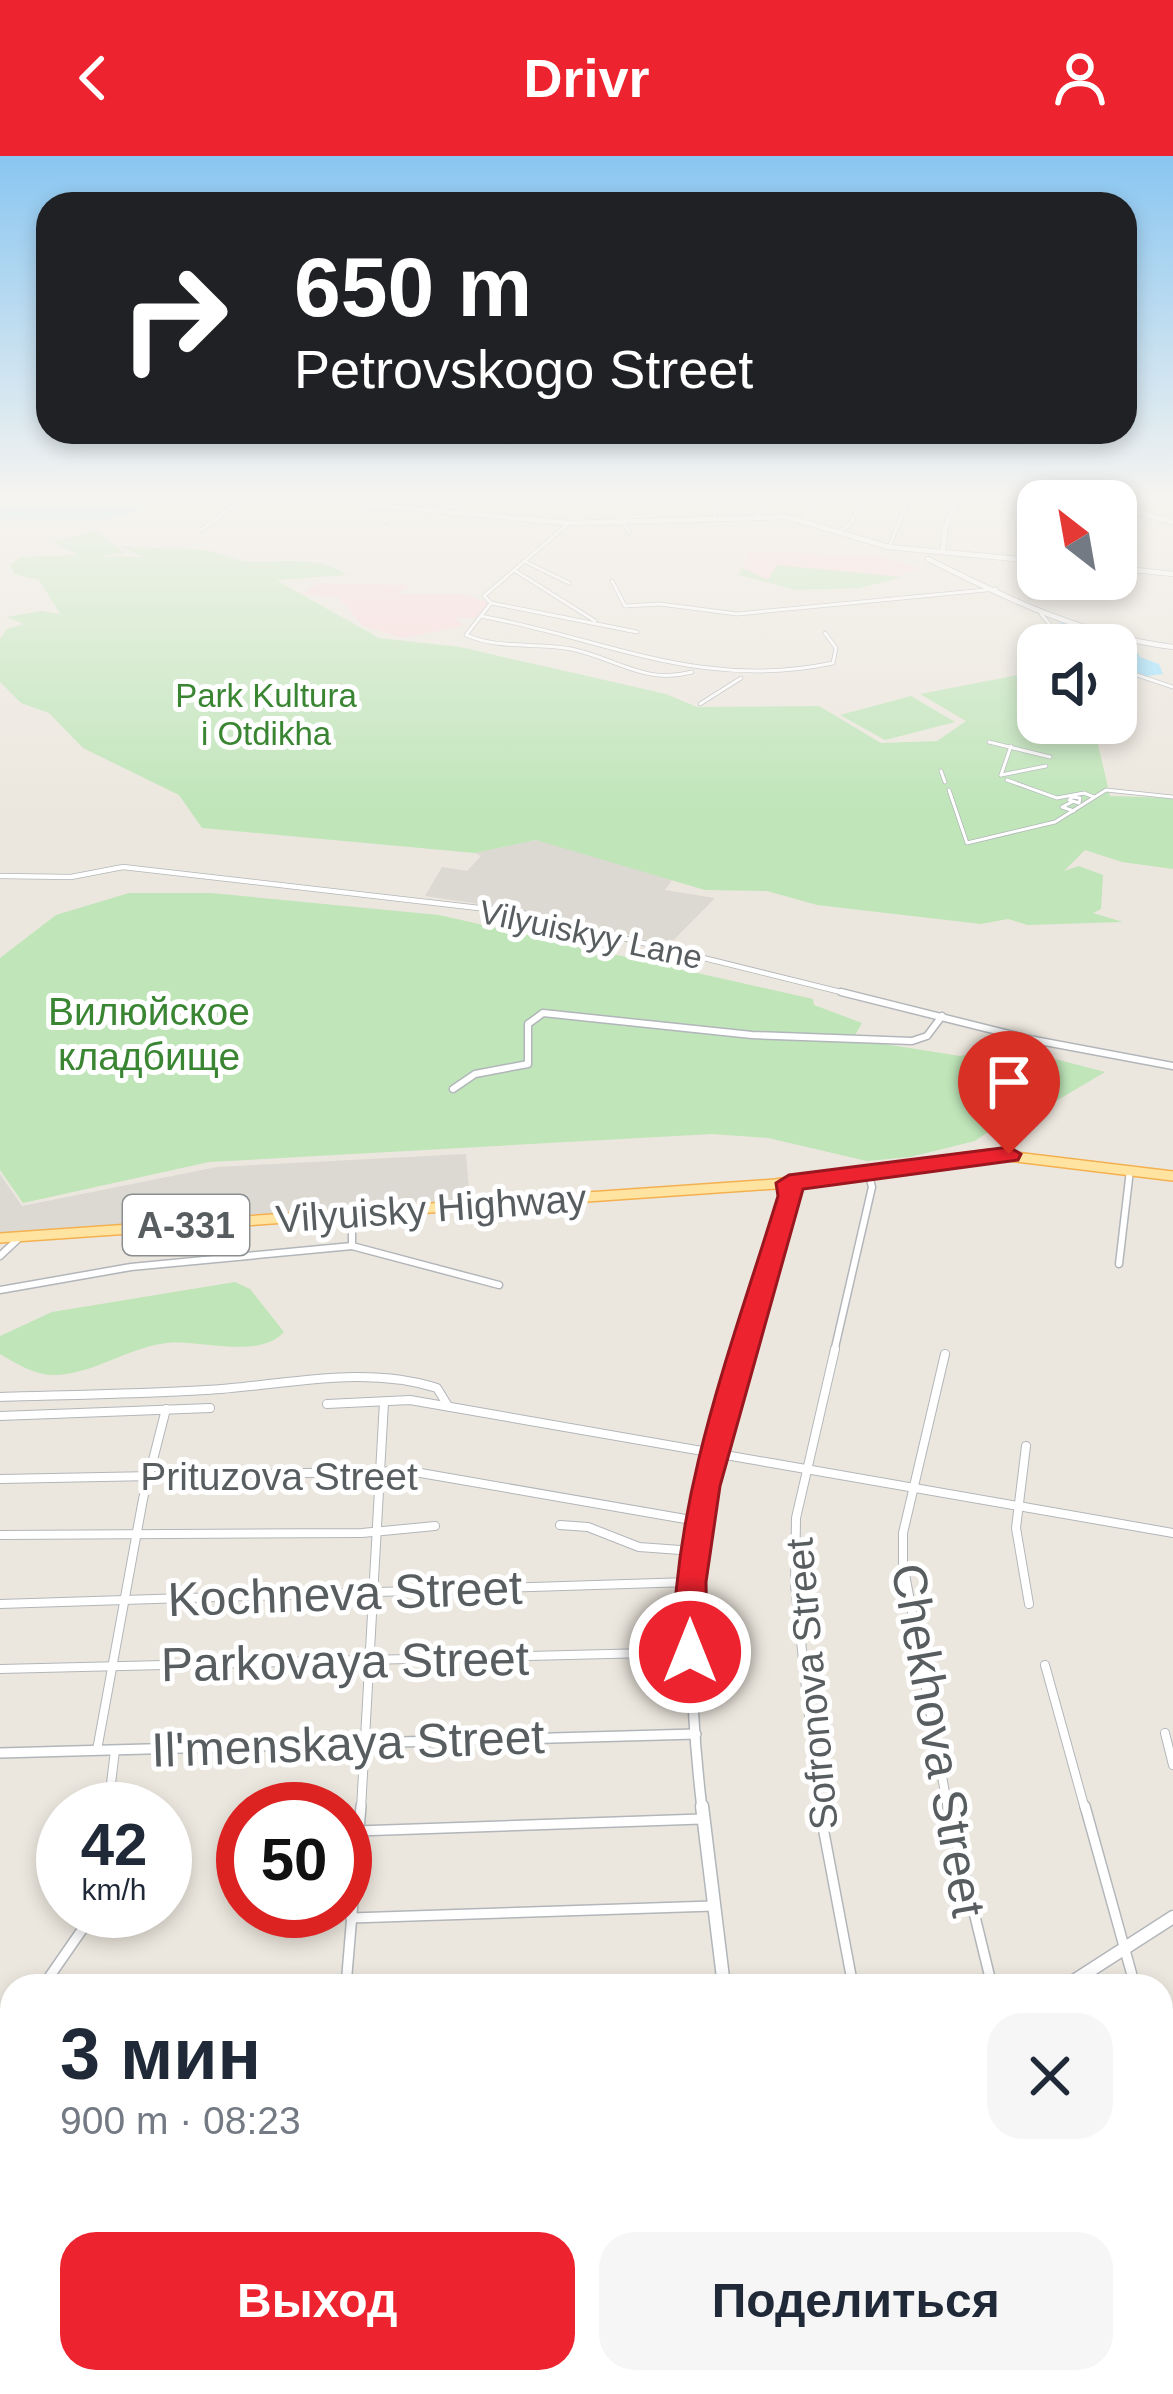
<!DOCTYPE html>
<html lang="ru">
<meta charset="utf-8">
<style>
:root{--surface:#fff;--page:#f6f6f7;--text:#1f2937;--muted:#747a83;--accent:#ed232f}
body{margin:0;font-family:Arial,sans-serif;background:var(--page);color:var(--text);height:100vh;display:flex;flex-direction:column;font-size:45px;white-space:nowrap}
*{box-sizing:border-box;margin:0}
p{font-size:39px;color:var(--muted)}
.icon{flex:none;width:66px;height:66px;fill:none;stroke:currentColor;stroke-width:2;stroke-linecap:round;stroke-linejoin:round}
.map{position:relative;flex:1;overflow:hidden}
.side{position:absolute;left:0px;top:1818px;width:1173px;height:420px;display:flex;flex-direction:column;background:var(--surface);border-radius:36px 36px 0 0;box-shadow:0 6px 18px #0003}
.side>*{flex:none}
.banner{position:absolute;left:36px;top:36px;width:1101px;height:252px;border-radius:36px;box-shadow:0 6px 18px #0003;background:#202124;color:#fff;overflow:hidden}
.needle{width:78px;rotate:329deg}
.buttons{position:absolute;left:1017px;top:324px;display:grid;gap:24px}
.buttons a{display:grid;place-items:center;width:120px;height:120px;border-radius:24px;background:var(--surface);box-shadow:0 6px 18px #0003;font-size:60px}
.speed{position:absolute;left:36px;top:1626px;display:flex;gap:24px;font-size:60px;font-weight:700;text-align:center}
.speed>*{display:grid;place-content:center;width:156px;height:156px;border-radius:50%;background:var(--surface);box-shadow:0 6px 18px #0003;line-height:1}
.speed small{font-size:30px;font-weight:400}
.speed .limit{border:18px solid #d22;background:#fff;color:#111}
.pin{position:absolute;display:grid;place-items:center;width:102px;height:102px;color:#fff;margin:-123px -51px;border-radius:50% 50% 50% 0;rotate:-45deg;box-shadow:0 0 12px #0007}
.pin .icon{rotate:45deg}
.me{position:absolute;width:132px;margin:-66px;rotate:0deg;stroke-linejoin:round;filter:drop-shadow(0 0 9px #0008)}
.turn{display:flex;align-items:center;gap:42px;height:252px;padding:0 60px;font-size:54px}
.turn .icon{width:156px;height:156px;stroke-width:2.5}
.turn b{display:block;font-size:84px;line-height:102px}
.round{display:grid;place-items:center;flex:none;width:126px;height:126px;border-radius:36px;background:var(--page)}
.overview{display:flex;align-items:center;justify-content:space-between;height:204px;padding:0 60px}
h1{font-size:72px;font-weight:700;line-height:90px}
.cta{display:flex;gap:24px;margin-top:auto;padding:24px 60px}
.cta a{flex:1;height:138px;border-radius:36px;background:var(--accent);color:#fff;font-size:48px;font-weight:700;line-height:138px;text-align:center}
.cta a+a{background:var(--page);color:var(--text)}
header{display:flex;justify-content:space-between;align-items:center;height:156px;padding:0 60px;background:var(--accent);color:#fff;font-size:54px;font-weight:700}
.map>svg:first-child{display:block}
</style>
<header><svg class="icon" aria-label="back" viewBox="0 0 24 24"><path d="M15 5l-7 7 7 7"/></svg>Drivr<svg class="icon" aria-label="person" viewBox="0 0 24 24"><circle cx="12" cy="8" r="4"/><path d="M4 21q1-7 8-7t8 7"/></svg></header>
<div class="map">
<svg width="1173" height="2238" viewBox="0 0 1173 2238">
<rect width="100%" height="100%" fill="#ece7de"/>
<g fill="#dcd9d3">
<path d="M536 684 674 721 665 734 715 742 669 789 528 755 425 740 442 711 467 715 481 700 475 697Z"/>
<path d="M466 998 470 1044 0 1078V1018L22 1050 217 1011Z"/>
</g>
<g fill="#fbd8d9">
<path d="M749 395 875 399 922 413 860 431 755 423 739 419Z"/>
<path d="M317 427 409 429 398 438H464L489 447 477 462H455L464 470 402 482 363 470 338 441 303 438Z"/>
</g>
<g fill="#bfe5b9">
<path d="M97 375 125 397 97 400 143 401 119 390C148 393 174 391 202 394 221 396 238 407 257 406 287 405 323 401 347 419L276 424 379 482 460 491 666 538 697 551 819 550 881 587 937 585 966 565 920 538 1038 515V567H1093L1110 640 1173 642V713L1122 706 1085 694 1064 715 1079 710 1103 719 1101 753 1093 757 1123 766 1028 769 1008 763 981 768 817 749 767 735 705 734 536 684 475 697 202 672 179 639 83 592 49 557 21 547 0 526V483L7 473 24 468 7 461 41 455 60 458 39 424 14 418 10 409 21 401 78 399 53 386Z"/>
<path d="M777 409 902 421 860 432 796 434 739 419 742 412 768 424Z"/>
<path d="M911 540 955 566 885 584 840 559Z"/>
<path d="M129 737H211L439 759 813 843 814 849 862 867 853 883 960 900 1006 890 1105 916 1051 948 1026 950 975 985 910 1001 867 1005 768 982 712 978 209 1006 23 1047 0 1014V802L56 759Z"/>
<path d="M235 1126 250 1133 284 1176C259 1204 201 1183 167 1187 128 1191 91 1220 51 1219 32 1218 16 1207 0 1198V1180L52 1156Z"/>
</g>
<g fill="#9be1ff">
<path d="M0 342H158C123 376 46 360 0 363Z"/>
<path d="M1063 467 1134 491 1140 501 1159 508 1163 518 1146 520 1116 509V489H1076L1055 468Z"/>
</g>
<g fill="none" stroke-linecap="round" stroke-linejoin="round">
<g stroke="#b2b6ba" stroke-width="4.5">
<g id="pedestrian">
<path d="M383 374 387 370"/>
<path d="M989 586 1050 601"/>
<path d="M941 615 945 626"/>
<path d="M1001 619 1046 610"/>
<path d="M1001 619 1011 590"/>
<path d="M1007 624 1057 642 1084 637 1094 641"/>
<path d="M949 634 967 687 1055 666 1106 634 1173 641"/>
<path d="M1072 641 1080 642 1079 647 1069 644Z"/>
<path d="M1072 646 1062 651 1074 655"/>
</g>
</g>
<g stroke="#b2b6ba" stroke-width="4.5">
<g id="minor-far4">
<path d="M1006 342 1038 365"/>
<path d="M758 360 769 342"/>
<path d="M714 361 721 342"/>
<path d="M805 364 816 342"/>
<path d="M622 365 630 377"/>
<path d="M569 367 484 440 491 447 466 479C501 494 535 486 571 493 616 502 644 529 692 516"/>
<path d="M201 374 244 342"/>
<path d="M840 375 851 367 862 342"/>
<path d="M889 391 909 342"/>
<path d="M524 405 569 427"/>
<path d="M514 414 595 465"/>
<path d="M612 425 625 450 660 448 737 458 996 433"/>
<path d="M491 447 637 476"/>
<path d="M1041 458 1067 489"/>
<path d="M480 460C607 483 700 535 833 507L836 492 825 477"/>
<path d="M1116 512 1173 531"/>
<path d="M700 548 741 522"/>
</g>
</g>
<g stroke="#b2b6ba" stroke-width="6">
<path id="minor-far3" d="M0 720 71 721 123 711 522 757 853 839"/>
</g>
<g stroke="#b2b6ba" stroke-width="9">
<g id="minor-far2">
<path d="M841 836 1029 883 1173 910"/>
<path d="M453 933 475 918 528 908V868L543 857 752 879 912 885 927 880 942 860"/>
<path d="M352 1057V1090L499 1129"/>
<path d="M0 1100 18 1083"/>
<path d="M1119 1108 1130 1014"/>
<path d="M0 1134 131 1111 352 1090"/>
<path d="M834 1196 872 1031 868 1016"/>
</g>
</g>
<g stroke="#b2b6ba" stroke-width="10">
<g id="minor-far1">
<path d="M945 1198 903 1377V1407L948 1653"/>
<path d="M0 1241C68 1239 137 1238 206 1234 283 1230 362 1208 437 1232L448 1250"/>
<path d="M327 1248 410 1244 1173 1377"/>
<path d="M0 1260 210 1252"/>
<path d="M1026 1290 1016 1372 1029 1448"/>
<path d="M0 1323 409 1315 697 1365"/>
<path d="M560 1369 588 1371 639 1391 694 1395"/>
<path d="M0 1379 362 1377 435 1370"/>
<path d="M0 1448 690 1426"/>
<path d="M1045 1509 1085 1653"/>
<path d="M0 1513 690 1496"/>
<path d="M1165 1577 1173 1609"/>
<path d="M97 1594 143 1343 166 1253"/>
<path d="M108 1653 115 1594"/>
<path d="M361 1653 384 1246"/>
<path d="M819 1653 795 1429 796 1362 835 1193"/>
</g>
</g>
<g stroke="#b2b6ba" stroke-width="12">
<g id="minor">
<path d="M819 1650 853 1830"/>
<path d="M948 1650 992 1830"/>
<path d="M1085 1650 1135 1830"/>
<path d="M357 1675 701 1663"/>
<path d="M351 1762 713 1750"/>
<path d="M43 1830 95 1755"/>
<path d="M346 1830 361 1650"/>
<path d="M0 1889 12 1873"/>
<path d="M1161 1927 1173 1979"/>
<path d="M0 2161 12 2160"/>
<path d="M313 2226V2238"/>
</g>
</g>
<g stroke="#b2b6ba" stroke-width="6">
<g id="tertiary-far1">
<path d="M297 342 569 367 787 361 889 391 1038 405"/>
<path d="M943 395 945 372 958 342"/>
<path d="M928 403C1008 443 1084 480 1173 491"/>
<path d="M1116 412 1173 418"/>
</g>
</g>
<g stroke="#b2b6ba" stroke-width="15">
<path id="tertiary" d="M1066 1830 1173 1761"/>
</g>
<g stroke="#b1b6ba" stroke-width="6">
<g id="secondary-far3">
<path d="M1089 342 1097 345"/>
<path d="M1116 350 1173 366"/>
</g>
</g>
<g stroke="#b1b6ba" stroke-width="10">
<path id="secondary-far2" d="M739 1196 791 1039 789 1027"/>
</g>
<g stroke="#b1b6ba" stroke-width="12">
<g id="secondary-far1">
<path d="M0 1597 696 1578"/>
<path d="M702 1653C682 1483 688 1357 740 1193"/>
</g>
</g>
<g stroke="#b1b6ba" stroke-width="15">
<g id="secondary">
<path d="M702 1650 724 1830"/>
<path d="M770 2226 771 2238"/>
</g>
</g>
<g stroke="#f4b04f" stroke-width="12">
<path id="primary" d="M0 1082 775 1028 991 998 1173 1020"/>
</g>
<use href="#pedestrian" stroke="#fff" stroke-width="3"/>
<use href="#minor-far4" stroke="#fff" stroke-width="3"/>
<use href="#minor-far3" stroke="#fff" stroke-width="4.5"/>
<use href="#minor-far2" stroke="#fff" stroke-width="6"/>
<use href="#minor-far1" stroke="#fff" stroke-width="8"/>
<use href="#minor" stroke="#fff" stroke-width="9"/>
<use href="#tertiary-far1" stroke="#fff" stroke-width="4.5"/>
<use href="#tertiary" stroke="#fff" stroke-width="12"/>
<use href="#secondary-far3" stroke="#fff" stroke-width="4.5"/>
<use href="#secondary-far2" stroke="#fff" stroke-width="8"/>
<use href="#secondary-far1" stroke="#fff" stroke-width="9"/>
<use href="#secondary" stroke="#fff" stroke-width="12"/>
<use href="#primary" stroke="#ffe3a0" stroke-width="9"/>
</g>
<linearGradient id="sky" x2="0" y2="1"><stop stop-color="#89c6f1"/><stop offset="0.52" stop-color="#f6f4f0"/><stop offset="1" stop-color="#f6f4f0" stop-opacity="0"/></linearGradient>
<rect width="1173" height="656" fill="url(#sky)"/>
<path fill="#ed232f" stroke="#9a171f" stroke-width="3" d="M1009 991 1021 998 1018 1004 803 1033 720 1330 706 1426 707 1496 702 1505H678L673 1496C674 1337 732 1190 778 1040L776 1027 789 1019Z"/>
<g text-anchor="middle" stroke-width="10" stroke-linejoin="round" paint-order="stroke">
<g font-size="33" fill="#398532" stroke="#fff">
<text x="266" y="551">Park Kultura<tspan x="266" dy="38">i Otdikha</tspan></text>
</g>
<g font-size="33" fill="#585d60" stroke="#fff">
<text transform="translate(591 778) rotate(12)" y="12">Vilyuiskyy Lane</text>
</g>
<rect fill="#fff" stroke="#8a8e90" stroke-width="3" x="123" y="1039" width="126" height="60" rx="9"/>
<g font-size="36" font-weight="bold" fill="#585d60">
<text x="186" y="1082">А-331</text>
</g>
<g font-size="39" fill="#398532" stroke="#fff">
<text x="149" y="869">Вилюйское<tspan x="149" dy="45">кладбище</tspan></text>
</g>
<g font-size="39" fill="#585d60" stroke="#fff">
<text transform="translate(431 1052) rotate(-4)" y="14">Vilyuisky Highway</text>
<text x="279" y="1334">Prituzova Street</text>
<text transform="translate(811 1528) rotate(-95)" y="14">Sofronova Street</text>
</g>
<g font-size="48" fill="#585d60" stroke="#fff">
<text transform="translate(345 1437) rotate(-2)" y="17">Kochneva Street</text>
<text transform="translate(345 1505) rotate(-1)" y="17">Parkovaya Street</text>
<text transform="translate(939 1584) rotate(80)" y="17">Chekhova Street</text>
<text transform="translate(348 1587) rotate(-2)" y="17">Il'menskaya Street</text>
</g>
</g>
</svg>
<div class="buttons">
<a><svg class="needle" viewBox="-14 -14 28 28"><path d="M0-13l5 13h-10z" fill="#e53935"/><path d="M0 13l5-13h-10z" fill="#747a83"/></svg></a>
<a><svg class="icon" aria-label="sound" viewBox="0 0 24 24"><path d="M4 9h4l5-4v14l-5-4H4zM17 9q2 3 0 6"/></svg></a>
</div>
<div class="speed"><div>42<small>km/h</small></div><div class="limit">50</div></div>
<div class="pin" style="left:1009px;top:998px;background:#d93025"><svg class="icon" aria-label="arrive" viewBox="0 0 24 24"><path d="M6 21V4h12l-3 4 3 4H6"/></svg></div>
<svg class="me" style="left:690px;top:1496px" viewBox="-20 -20 40 40"><circle r="17" fill="#ed232f" stroke="#fff" stroke-width="3"/><path d="M0-11L8 9 0 5-8 9z" fill="#fff"/></svg>
<div class="banner">
<div class="turn"><svg class="icon" aria-label="right" viewBox="0 0 24 24"><path d="M7 20v-9h11M14 6l5 5-5 5"/></svg><div><b>650 m</b>Petrovskogo Street</div></div>
</div>
<section class="side">
<div class="overview"><div><h1>3 мин</h1><p>900 m · 08:23</p></div><a class="round"><svg class="icon" aria-label="close" viewBox="0 0 24 24"><path d="M6 6l12 12M18 6L6 18"/></svg></a></div>
<div class="cta"><a>Выход</a><a>Поделиться</a></div>
</section>
</div>
